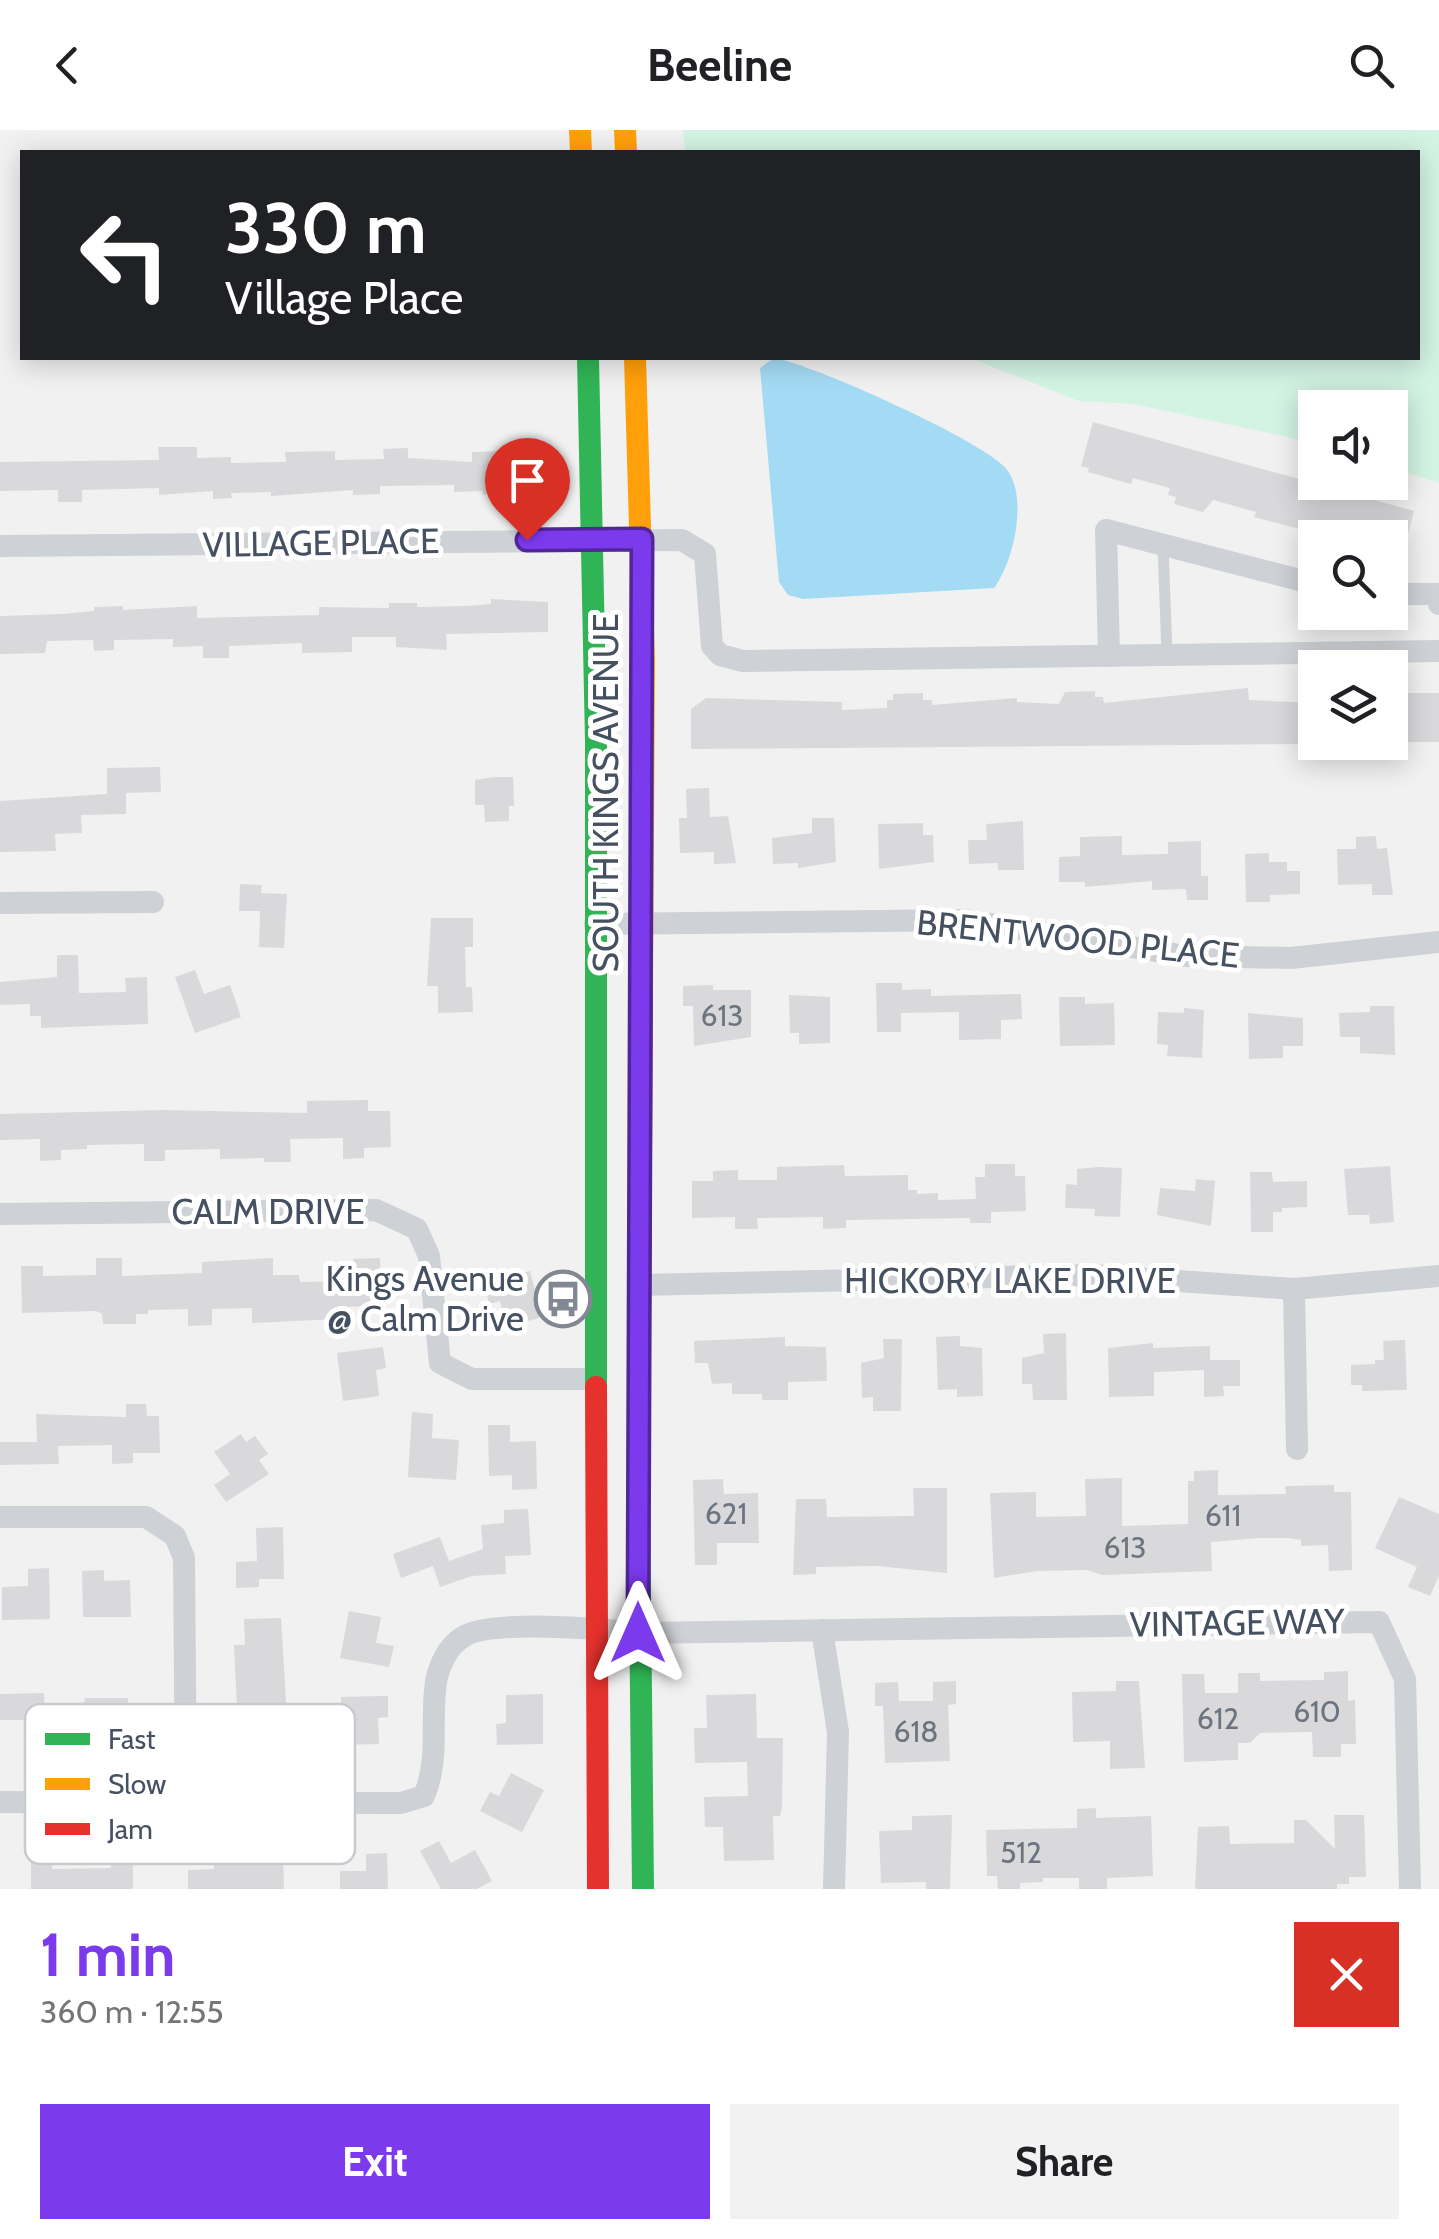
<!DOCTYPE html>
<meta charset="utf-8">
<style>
:root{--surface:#fff;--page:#f2f2f2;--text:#202124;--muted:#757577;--accent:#7c3aed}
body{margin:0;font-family:Cabin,sans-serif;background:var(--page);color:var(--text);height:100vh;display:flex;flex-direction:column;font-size:38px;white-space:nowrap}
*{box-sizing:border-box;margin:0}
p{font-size:32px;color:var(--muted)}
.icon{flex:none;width:55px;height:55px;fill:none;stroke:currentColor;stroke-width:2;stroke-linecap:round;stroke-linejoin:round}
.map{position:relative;height:1759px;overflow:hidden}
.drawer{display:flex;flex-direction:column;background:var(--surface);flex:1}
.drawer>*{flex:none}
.guide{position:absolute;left:20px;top:20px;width:1400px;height:210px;border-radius:0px;box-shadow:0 5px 25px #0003;background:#202124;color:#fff;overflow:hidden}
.fabs{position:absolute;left:1298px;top:260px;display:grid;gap:20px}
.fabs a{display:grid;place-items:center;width:110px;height:110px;border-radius:0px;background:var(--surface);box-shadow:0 5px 25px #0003;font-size:50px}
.pin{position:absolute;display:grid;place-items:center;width:85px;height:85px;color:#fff;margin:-102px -42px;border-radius:50% 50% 50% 0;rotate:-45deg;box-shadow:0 0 10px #0007}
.pin .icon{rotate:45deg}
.me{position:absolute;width:110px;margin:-55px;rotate:0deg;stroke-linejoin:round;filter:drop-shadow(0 0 8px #0008)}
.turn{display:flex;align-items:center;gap:35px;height:210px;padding:0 40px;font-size:45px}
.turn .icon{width:130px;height:130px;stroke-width:2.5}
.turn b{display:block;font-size:70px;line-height:85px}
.round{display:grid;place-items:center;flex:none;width:105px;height:105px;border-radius:0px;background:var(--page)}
.summary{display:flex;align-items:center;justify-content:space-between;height:170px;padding:0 40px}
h1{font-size:60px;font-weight:700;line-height:75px;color:var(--accent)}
.button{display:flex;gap:20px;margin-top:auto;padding:20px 40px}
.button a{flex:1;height:115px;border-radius:0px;background:var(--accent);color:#fff;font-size:40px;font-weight:700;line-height:115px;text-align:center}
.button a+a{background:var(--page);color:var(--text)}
header{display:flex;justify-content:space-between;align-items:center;height:130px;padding:0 40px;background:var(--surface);font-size:45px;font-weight:700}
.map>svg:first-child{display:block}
</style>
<header><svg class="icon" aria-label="back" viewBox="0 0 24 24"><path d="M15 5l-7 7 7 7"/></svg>Beeline<svg class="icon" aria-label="search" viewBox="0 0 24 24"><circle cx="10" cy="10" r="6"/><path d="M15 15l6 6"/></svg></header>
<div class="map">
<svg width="1439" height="1759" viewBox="0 0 1439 1759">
<rect width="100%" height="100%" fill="#f2f1f1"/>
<path fill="#d3f3e3" d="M683 0H1439V353L1390 337V278H1315V313L1134 274 1079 271 970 228H1418V22H685Z"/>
<path fill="#a4dbf4" d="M774 228C810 233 989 313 1008 341 1028 371 1013 432 994 458L803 469 788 465 779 452 760 238Z"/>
<g fill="#d9d9db">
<path d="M1093 292 1414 381 1396 449 1390 448V408H1335L1254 387 1256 382 1213 370 1203 382 1174 374 1176 367 1168 365 1170 358 1133 348 1131 354 1088 342 1089 338 1081 336Z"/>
<path d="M158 317H197V328L231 327V333L286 332 285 322 335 321V330L384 329 383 319 408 318V328L472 332V322L507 321V331H537V360L483 365 482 361 454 362V355L380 356V364L353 365V360L271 366V362L231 363 232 368 213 369V361L159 365V358L82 360V372H58V360L0 361V332L159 330Z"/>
<path d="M491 469 548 472V502L446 504 447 520 396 517V507H352V522L302 523V513L229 516V528H203V516L173 517V509L114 510V520L94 521 93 510 47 511 45 523 0 524V486L63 484 94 481V477L123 476V480L197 476V488L319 485V477L389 478V473H417V477L466 476 491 474Z"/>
<path d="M1248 558 1249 570 1315 573V614L691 619V579L706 568 842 572V580L887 578V570H893V564L923 563V570H932V575L1017 568V572L1059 574 1065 562 1095 561V567H1103L1104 573Z"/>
<rect x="1390" y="563" width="49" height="49"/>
<path d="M160 637 161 662 126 663V684L81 685 82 703 55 704 56 721 0 722V671L107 664V638Z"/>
<path d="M494 647H513L514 676H509V691L485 692 484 675H475V650Z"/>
<path d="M709 658 710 687 728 686 736 733 714 734V722L680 723 679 688H687L686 659Z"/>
<path d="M812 688H834L836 732 798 738V733L773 734 772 708 812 703Z"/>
<path d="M1023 691 1024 740H998V733L969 734 968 710H987L986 694Z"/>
<path d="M923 693V705H933L934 732 879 739 878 694Z"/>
<path d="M1122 706V725L1168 724V712L1201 711V746H1208V770H1187L1186 759 1152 760V751L1085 757V752H1059V727L1080 726V707Z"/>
<path d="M1376 706 1377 719 1387 718 1393 765H1372V754L1338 755 1337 719H1356V707Z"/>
<path d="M1269 723V732H1287V741H1300V764L1270 765V772H1246L1245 724Z"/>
<path d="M240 754 262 755 261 763 287 764 284 818 259 817 260 781H239Z"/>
<path d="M431 788H473V817H465L466 857H472L473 882 438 883V856H427Z"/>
<path d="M57 825H78L79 863 126 862 125 848 147 847 148 894 41 898V886H30V874L0 875V852L57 847Z"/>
<path d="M195 840 204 864 230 855 241 887 195 903 175 847Z"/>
<path d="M876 853H902V860L931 859V866L1021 864 1022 889 1001 890V909L959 910V882L901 883V902H877Z"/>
<path d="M713 855V860H751V907L694 916 693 876H683V856Z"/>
<path d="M789 865 830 867V913L799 914V903H790Z"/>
<path d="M1059 867H1085V874L1114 873 1115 915 1060 916Z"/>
<path d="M1370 876H1394L1395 925 1360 923V907H1340L1339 883 1370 882Z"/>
<path d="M1184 878 1204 880 1202 928 1167 926 1168 915 1157 914 1158 882 1184 883Z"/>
<path d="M1248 883 1303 888V916H1283V928L1249 929Z"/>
<path d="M368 970V981H390L391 1017 364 1018V1028L343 1029V1008L290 1009 291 1032H264V1028L220 1029V1019L165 1020V1031H144V1014L87 1015V1019L61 1020V1030L40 1031V1009L0 1010V984L164 980 307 983V971Z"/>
<path d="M985 1034H1015V1046H1025L1026 1081 991 1082V1093H970V1088L846 1090V1098L823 1099V1087L757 1088 758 1099H735V1087L692 1088V1051H713V1041L738 1040V1050H777V1037L844 1035 845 1046 908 1045V1060H917V1064L938 1063V1070L976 1069 975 1047H985Z"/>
<path d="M1390 1036 1394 1092 1370 1094 1369 1085H1348L1344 1039Z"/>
<path d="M1098 1037 1122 1038 1120 1087 1094 1086 1095 1079 1065 1078 1066 1054 1077 1055V1039Z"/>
<path d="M1250 1042H1272L1273 1052 1307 1051V1077L1282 1078V1082H1273V1102H1251Z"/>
<path d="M1196 1049 1215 1051 1211 1096 1157 1085 1160 1058 1195 1061Z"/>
<path d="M96 1128H122V1146L202 1143V1132L273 1128V1145H299L300 1152 353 1151V1129L380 1128 381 1151H375L376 1176 336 1177 337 1189 252 1193V1178L212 1179V1195L188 1196V1179L148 1180V1184H136V1194H103L102 1184 96 1181 22 1183 21 1136H43V1146L96 1145Z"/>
<path d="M530 1141 542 1187 507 1197 500 1171 489 1174 484 1153Z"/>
<path d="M1066 1203 1067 1270H1033L1032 1254H1022V1228L1044 1223 1043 1204Z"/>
<path d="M960 1206V1216L982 1218 983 1266 957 1267V1259L938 1260 936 1207Z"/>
<path d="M785 1207V1216L826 1217 827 1251 788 1252V1270H762V1264H732V1253L712 1254 708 1233H695L694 1211Z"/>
<path d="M883 1209H902L901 1281H873V1267L862 1268 861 1233 884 1228Z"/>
<path d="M1405 1210 1407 1260 1362 1261V1255H1351V1235L1375 1234V1230H1384L1383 1211Z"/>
<path d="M1153 1213V1218L1210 1216V1230H1240V1256H1223L1224 1266 1204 1267V1240L1154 1242V1266L1109 1267 1108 1218Z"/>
<path d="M383 1217 386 1238 376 1240 379 1266 343 1271 337 1223Z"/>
<path d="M126 1274H146L147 1286H159L160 1323H133V1333L112 1334V1315L58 1316 59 1334 0 1335V1312H37L36 1284 126 1287Z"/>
<path d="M412 1282 433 1284 432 1308 459 1310 456 1350 408 1347Z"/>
<path d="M488 1295H510V1312L536 1311 537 1359 512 1360V1345L489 1346Z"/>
<path d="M241 1304 246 1312 255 1306 268 1324 259 1330 269 1344 226 1372 214 1355 230 1344 214 1322Z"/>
<path d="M1218 1340V1365L1286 1364 1285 1356 1334 1355V1362H1351L1352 1440 1329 1441 1328 1415 1301 1416V1410L1289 1408H1258L1211 1412 1212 1441 1102 1445 1087 1440 1037 1441 994 1448 990 1363 1036 1362V1387L1086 1386 1085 1349 1122 1348V1396L1188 1394V1351H1194V1341Z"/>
<path d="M723 1349 724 1364 758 1363 759 1413H717V1435H695L693 1350Z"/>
<path d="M913 1358H947V1443L877 1436 816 1437V1444L793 1445 796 1369H826L827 1387 914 1386Z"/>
<path d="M1399 1367 1439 1384V1446L1430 1466 1408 1457 1417 1437 1375 1418Z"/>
<path d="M528 1379 531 1425 505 1426 506 1444 472 1446 440 1457 433 1436 401 1448 393 1424 440 1407 449 1431 483 1419 481 1395 504 1393V1380Z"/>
<path d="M283 1397 284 1449H259V1457L236 1458V1432L257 1431 256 1398Z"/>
<path d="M49 1438 50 1489 2 1490V1457L28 1456V1439Z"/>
<path d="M104 1440V1451L130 1450 131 1487H83L82 1441Z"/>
<path d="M349 1481 381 1487 376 1513 394 1516 389 1537 340 1528Z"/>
<path d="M281 1488 288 1603 255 1604V1578H237L234 1515H245L244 1489Z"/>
<path d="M1348 1541V1571L1355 1570 1356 1614H1341V1627H1313L1312 1602 1260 1603 1250 1613H1238V1630L1184 1632 1182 1544H1204L1205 1563H1238V1543H1260V1551L1324 1550V1542Z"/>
<path d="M956 1551V1574L948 1575 950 1631 885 1633 883 1576H875V1553L898 1552 899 1571H933V1552Z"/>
<path d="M1116 1551H1139L1145 1638 1110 1639V1611L1073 1612 1072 1562 1116 1561Z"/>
<path d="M44 1563 45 1589H81L85 1568H128L129 1601 103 1602V1618L82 1619 81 1610 27 1611V1590H0V1564Z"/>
<path d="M543 1564V1614L497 1615 496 1594 506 1593V1565Z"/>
<path d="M756 1564 757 1608H783L782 1678 780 1686H773L774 1730 724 1731 723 1697H705L704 1667 748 1666 747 1632 695 1633 694 1598H707L706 1565Z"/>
<path d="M383 1566H388V1587L378 1588 379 1614 342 1615 341 1567Z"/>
<path d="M511 1643 544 1660 522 1702 480 1681 490 1662 499 1666Z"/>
<path d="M1096 1678V1688L1151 1686 1153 1746 1107 1748V1759H1079V1748H1043V1752L1020 1753V1759H998L997 1746H987L986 1700 1077 1698V1679Z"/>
<path d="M952 1685 950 1759H926V1752L881 1753 879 1701 912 1700V1686Z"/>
<path d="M1334 1685H1364L1366 1747H1349V1754H1337V1759H1195L1198 1697 1229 1696 1230 1714 1294 1713V1690H1306L1335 1719Z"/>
<path d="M439 1711 451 1733 475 1720 492 1751 477 1759H441L420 1721Z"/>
<path d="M387 1723 388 1759H340V1741H366V1724Z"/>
<path d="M258 1724H283L284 1759H188V1740L214 1739V1729L258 1728Z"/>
<path d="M133 1726V1759H31V1729H52V1739L111 1738V1727Z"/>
</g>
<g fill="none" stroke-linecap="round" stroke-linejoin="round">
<path stroke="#ced1d5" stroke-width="11" d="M1163 415 1167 525"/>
<g stroke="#ced1d5" stroke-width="22">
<path d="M0 416 682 410 705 424 712 516 720 525 743 531 1439 521"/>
<path d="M1390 464H1439V474"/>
<path d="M1109 526 1106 400 1315 454"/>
<path d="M0 773 153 772"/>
<path d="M595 794 967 790 1186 826 1291 828 1439 812"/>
<path d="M0 1084 376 1080 417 1099 429 1126 440 1233 472 1249H593"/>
<path d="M640 1155 1091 1145 1294 1159 1439 1146"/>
<path d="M1294 1159 1297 1319"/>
<path d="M0 1387H146L175 1406 184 1428 186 1671"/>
<path d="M822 1500 838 1602 834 1759"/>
<path d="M0 1672 401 1673 424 1666C440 1628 430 1591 436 1552 439 1535 448 1516 463 1507 489 1489 604 1499 638 1503L1379 1492 1405 1549 1410 1759"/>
</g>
<g stroke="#30b455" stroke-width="22">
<path d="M588 228 596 611V1257"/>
<path d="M639 1369 643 1759"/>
</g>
<g stroke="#ff9f0a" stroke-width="22">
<path d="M580 0 581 22"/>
<path d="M625 0 626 22"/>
<path d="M635 228 644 531 642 861"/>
</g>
<g stroke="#e5322d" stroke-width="22">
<path d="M596 1257 598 1759"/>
<path d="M639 1369 642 861"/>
</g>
</g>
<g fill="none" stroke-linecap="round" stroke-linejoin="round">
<g stroke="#51269a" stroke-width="25">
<path id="route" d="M527 410 642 409 638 1503"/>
</g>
<use href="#route" stroke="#7c3aed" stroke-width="18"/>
</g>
<defs>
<g id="bus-ring" transform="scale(2.875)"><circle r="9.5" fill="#fff" stroke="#828893" stroke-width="1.5"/><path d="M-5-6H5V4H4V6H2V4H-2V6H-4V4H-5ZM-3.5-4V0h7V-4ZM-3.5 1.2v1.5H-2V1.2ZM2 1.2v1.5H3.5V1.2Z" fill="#828893"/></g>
</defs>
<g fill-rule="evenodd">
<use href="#bus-ring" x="563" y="1169"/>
</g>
<g text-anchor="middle" stroke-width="10" stroke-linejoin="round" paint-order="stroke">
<g font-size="30" fill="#6c7480">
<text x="722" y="896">613</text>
<text x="726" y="1394">621</text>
<text x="1223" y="1396">611</text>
<text x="1125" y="1428">613</text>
<text x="1317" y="1592">610</text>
<text x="1218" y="1599">612</text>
<text x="916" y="1612">618</text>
<text x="1021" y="1733">512</text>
</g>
<g font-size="35" fill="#455060" stroke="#fff">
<text transform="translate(321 413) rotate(-1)" y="12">VILLAGE PLACE</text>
<text transform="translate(606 663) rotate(-90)" y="12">SOUTH KINGS AVENUE</text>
<text transform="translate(1078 809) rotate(6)" y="12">BRENTWOOD PLACE</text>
<text x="268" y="1094">CALM DRIVE</text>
<text x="1010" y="1163">HICKORY LAKE DRIVE</text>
<text transform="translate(1237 1493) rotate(-1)" y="12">VINTAGE WAY</text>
</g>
<g font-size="35" fill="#455060" stroke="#fff" text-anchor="end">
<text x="524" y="1161">Kings Avenue<tspan x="524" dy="40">@ Calm Drive</tspan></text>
</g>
</g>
<rect x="25" y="1574" width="330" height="160" rx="15" fill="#fff" stroke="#c7cacf" stroke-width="2.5"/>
<rect x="45" y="1603" width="45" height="12" fill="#30b455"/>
<rect x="45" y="1648" width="45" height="12" fill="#ff9f0a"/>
<rect x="45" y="1693" width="45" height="12" fill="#e5322d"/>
<g font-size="28" fill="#455060">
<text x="108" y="1619">Fast</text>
<text x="108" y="1664">Slow</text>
<text x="108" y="1709">Jam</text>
</g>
</svg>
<div class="fabs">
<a><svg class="icon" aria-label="sound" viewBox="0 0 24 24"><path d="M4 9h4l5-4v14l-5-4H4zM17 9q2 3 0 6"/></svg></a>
<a><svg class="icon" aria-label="search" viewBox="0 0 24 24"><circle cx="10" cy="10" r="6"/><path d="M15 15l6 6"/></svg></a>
<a><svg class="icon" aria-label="layers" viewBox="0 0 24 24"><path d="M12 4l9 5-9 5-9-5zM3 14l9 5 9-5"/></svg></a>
</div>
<div class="pin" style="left:527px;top:410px;background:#d93025"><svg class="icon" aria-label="arrive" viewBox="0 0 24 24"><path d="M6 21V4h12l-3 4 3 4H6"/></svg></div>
<svg class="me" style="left:638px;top:1503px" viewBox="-20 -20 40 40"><path d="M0-17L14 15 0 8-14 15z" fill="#7c3aed" stroke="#fff" stroke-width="4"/></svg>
<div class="guide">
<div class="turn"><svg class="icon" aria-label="left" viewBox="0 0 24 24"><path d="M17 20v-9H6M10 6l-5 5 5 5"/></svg><div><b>330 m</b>Village Place</div></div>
</div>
</div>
<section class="drawer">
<div class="summary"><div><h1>1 min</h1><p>360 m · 12:55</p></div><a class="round" style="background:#d93025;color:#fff"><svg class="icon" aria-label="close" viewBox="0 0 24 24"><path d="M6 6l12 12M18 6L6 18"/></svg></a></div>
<div class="button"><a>Exit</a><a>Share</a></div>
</section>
